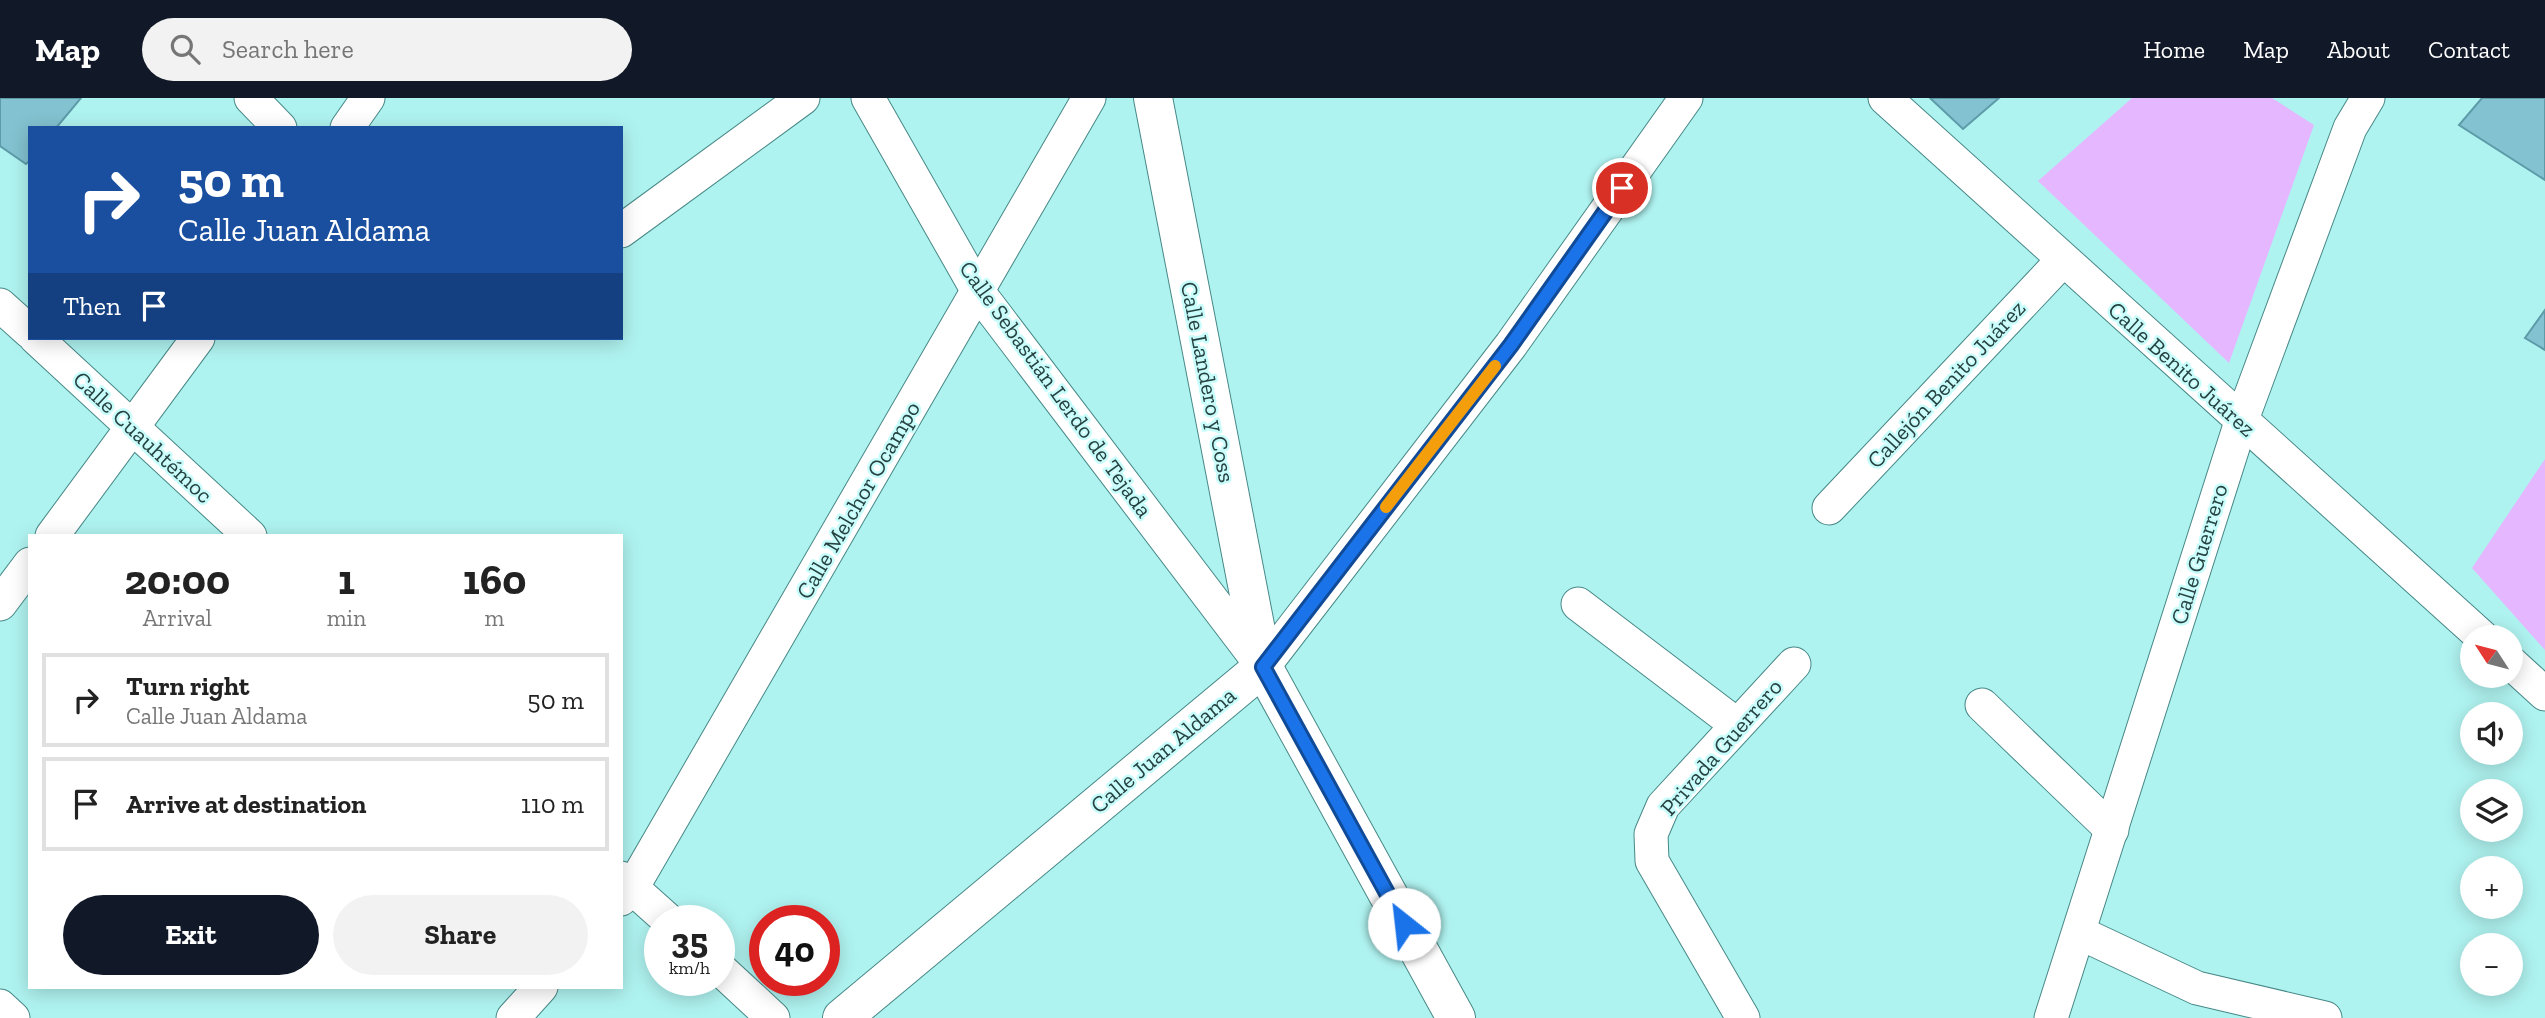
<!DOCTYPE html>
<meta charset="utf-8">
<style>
:root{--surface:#fff;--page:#f2f2f2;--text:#222;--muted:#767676;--line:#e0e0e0;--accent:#111827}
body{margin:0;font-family:"Zilla Slab",serif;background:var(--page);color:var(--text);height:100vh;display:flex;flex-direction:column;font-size:26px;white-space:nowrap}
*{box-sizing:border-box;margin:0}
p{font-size:23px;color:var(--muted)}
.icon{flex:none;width:38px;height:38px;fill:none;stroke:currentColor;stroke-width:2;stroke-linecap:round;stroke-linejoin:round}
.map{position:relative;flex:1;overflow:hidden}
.panel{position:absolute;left:28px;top:436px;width:595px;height:455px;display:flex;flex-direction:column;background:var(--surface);border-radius:0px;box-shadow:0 4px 18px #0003}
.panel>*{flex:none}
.banner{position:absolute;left:28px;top:28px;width:595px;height:214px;border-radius:0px;box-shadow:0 4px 18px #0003;background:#1a4fa0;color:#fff;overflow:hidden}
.needle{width:46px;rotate:306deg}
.controls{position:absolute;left:2460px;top:527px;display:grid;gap:14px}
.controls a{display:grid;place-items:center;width:63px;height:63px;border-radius:50%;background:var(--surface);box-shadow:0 4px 18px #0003;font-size:35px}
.speed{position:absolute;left:644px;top:807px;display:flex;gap:14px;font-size:35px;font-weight:700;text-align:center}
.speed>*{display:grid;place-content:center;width:91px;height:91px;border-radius:50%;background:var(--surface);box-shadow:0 4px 18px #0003;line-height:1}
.speed small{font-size:18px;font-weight:400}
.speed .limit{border:10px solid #d22;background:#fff;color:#111}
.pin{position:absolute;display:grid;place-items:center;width:60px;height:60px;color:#fff;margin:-30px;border:4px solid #fff;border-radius:50%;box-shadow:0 2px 7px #0007}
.me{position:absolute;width:77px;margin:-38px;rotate:331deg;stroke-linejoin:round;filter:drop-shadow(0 0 5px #0008)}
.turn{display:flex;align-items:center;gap:24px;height:147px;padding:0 35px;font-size:32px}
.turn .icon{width:91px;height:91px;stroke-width:2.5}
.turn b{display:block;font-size:49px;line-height:60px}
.then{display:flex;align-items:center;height:66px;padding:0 35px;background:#0003;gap:14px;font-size:26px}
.eta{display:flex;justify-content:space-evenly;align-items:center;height:119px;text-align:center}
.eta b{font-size:42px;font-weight:700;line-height:49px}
.button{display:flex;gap:14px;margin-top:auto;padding:14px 35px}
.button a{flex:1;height:80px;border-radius:42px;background:var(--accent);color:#fff;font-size:28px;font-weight:700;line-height:80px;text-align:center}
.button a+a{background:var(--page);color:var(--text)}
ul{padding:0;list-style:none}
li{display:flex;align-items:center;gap:21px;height:94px;margin:0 14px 10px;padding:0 21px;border:4px solid var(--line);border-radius:0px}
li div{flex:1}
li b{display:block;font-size:26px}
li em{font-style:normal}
header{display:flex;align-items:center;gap:42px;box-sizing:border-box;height:98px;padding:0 35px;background:var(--accent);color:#fff}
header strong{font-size:33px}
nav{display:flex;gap:38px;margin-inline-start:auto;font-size:24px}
.search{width:490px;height:63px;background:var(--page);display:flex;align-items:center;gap:18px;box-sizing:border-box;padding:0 24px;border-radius:38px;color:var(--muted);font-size:26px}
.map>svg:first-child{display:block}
</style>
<header>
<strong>Map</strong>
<div class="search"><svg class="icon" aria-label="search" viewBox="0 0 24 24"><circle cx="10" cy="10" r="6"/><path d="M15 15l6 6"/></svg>Search here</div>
<nav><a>Home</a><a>Map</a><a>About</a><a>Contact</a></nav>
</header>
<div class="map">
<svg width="2545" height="920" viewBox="0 0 2545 920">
<rect width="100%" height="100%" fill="#aff3f0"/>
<g fill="#e5b7fe">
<path d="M2132 0H2272L2314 27 2229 265 2038 83Z"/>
<path d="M2545 361V552L2472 470Z"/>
</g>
<g fill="#83c2d0" stroke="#5d9ba9" stroke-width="2">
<path d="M0 0H81L56 30H30V62L26 66 0 48Z"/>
<path d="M1930 0H1999L1963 31Z"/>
<path d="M2482 0H2545V82L2459 27Z"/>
<path d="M2545 212V252L2525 240Z"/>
</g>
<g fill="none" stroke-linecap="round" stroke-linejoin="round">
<g stroke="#478887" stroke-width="35">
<g id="street">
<path d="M251 0 280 30"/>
<path d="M868 0 979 195 1263 569 1511 247 1686 0"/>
<path d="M1885 0 2482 539"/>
<path d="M347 30 368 0"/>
<path d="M621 133 803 0"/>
<path d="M0 207 30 234"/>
<path d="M36 240 250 438"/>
<path d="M1829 410 2063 162"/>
<path d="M52 438 198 240"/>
<path d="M0 506 30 466"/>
<path d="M1578 506 1737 627"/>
<path d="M2511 565 2545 596"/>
<path d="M1982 607 2112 732"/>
<path d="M621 780 668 822"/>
<path d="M621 801 632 790 1089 0"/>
<path d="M2080 835 2197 890 2325 920"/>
<path d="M719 870 773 920"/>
<path d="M0 908 13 920"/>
<path d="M513 920 541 889"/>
<path d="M1743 920 1652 763 1651 736 1663 708 1794 566"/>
<path d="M2051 920 2241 324 2350 30 2368 0"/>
</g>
</g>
<g stroke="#478887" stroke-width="40">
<g id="secondary">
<path d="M1153 0 1263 569 1456 920"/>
<path d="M842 920 1263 569"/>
</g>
</g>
<use href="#street" stroke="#fff" stroke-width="33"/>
<use href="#secondary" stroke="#fff" stroke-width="38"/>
</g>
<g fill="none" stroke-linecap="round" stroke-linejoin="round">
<g stroke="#114b97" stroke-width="18">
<path id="route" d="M1404 826 1263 569 1511 247 1622 90"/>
</g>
<use href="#route" stroke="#1a73e8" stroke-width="12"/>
<path stroke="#f59e0b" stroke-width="12" d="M1386 409 1495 268"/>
</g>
<g text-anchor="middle" stroke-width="5" stroke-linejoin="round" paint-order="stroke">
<g font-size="23" fill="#264241" stroke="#c8fdfb">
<text transform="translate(2182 271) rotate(42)" y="8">Calle Benito Juárez</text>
<text transform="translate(1208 284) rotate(79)" y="8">Calle Landero y Coss</text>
<text transform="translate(1946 286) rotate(-47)" y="8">Callejón Benito Juárez</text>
<text transform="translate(1056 291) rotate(54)" y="8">Calle Sebastián Lerdo de Tejada</text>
<text transform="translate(143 339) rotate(43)" y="8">Calle Cuauhtémoc</text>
<text transform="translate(858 402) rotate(-60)" y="8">Calle Melchor Ocampo</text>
<text transform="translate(2199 456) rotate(-73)" y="8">Calle Guerrero</text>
<text transform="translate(1721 649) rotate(-49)" y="8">Privada Guerrero</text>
<text transform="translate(1163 652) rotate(-40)" y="8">Calle Juan Aldama</text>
</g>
</g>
</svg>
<div class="controls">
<a><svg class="needle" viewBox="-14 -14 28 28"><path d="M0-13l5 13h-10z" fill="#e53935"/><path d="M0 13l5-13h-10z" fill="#767676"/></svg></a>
<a><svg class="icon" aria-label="sound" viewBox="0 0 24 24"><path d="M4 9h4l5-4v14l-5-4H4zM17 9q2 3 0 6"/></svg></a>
<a><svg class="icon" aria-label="layers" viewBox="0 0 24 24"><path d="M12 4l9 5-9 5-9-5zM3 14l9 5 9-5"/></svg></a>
<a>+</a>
<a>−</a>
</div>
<div class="speed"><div>35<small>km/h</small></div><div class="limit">40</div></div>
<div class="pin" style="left:1622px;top:90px;background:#d93025"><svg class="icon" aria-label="arrive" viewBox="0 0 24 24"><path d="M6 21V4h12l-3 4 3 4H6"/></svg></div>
<svg class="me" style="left:1404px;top:826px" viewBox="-20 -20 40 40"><circle r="19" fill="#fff"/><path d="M0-13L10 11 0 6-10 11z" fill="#1a73e8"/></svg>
<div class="banner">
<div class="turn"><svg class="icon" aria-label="right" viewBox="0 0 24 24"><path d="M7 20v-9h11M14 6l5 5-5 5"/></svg><div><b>50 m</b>Calle Juan Aldama</div></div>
<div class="then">Then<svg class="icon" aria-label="arrive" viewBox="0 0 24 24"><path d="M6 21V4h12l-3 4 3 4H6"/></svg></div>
</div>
<section class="panel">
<div class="eta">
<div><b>20:00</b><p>Arrival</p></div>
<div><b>1</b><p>min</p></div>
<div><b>160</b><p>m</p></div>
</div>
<ul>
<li><svg class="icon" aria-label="right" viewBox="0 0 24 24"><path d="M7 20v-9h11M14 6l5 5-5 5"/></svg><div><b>Turn right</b><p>Calle Juan Aldama</p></div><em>50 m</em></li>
<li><svg class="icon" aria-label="arrive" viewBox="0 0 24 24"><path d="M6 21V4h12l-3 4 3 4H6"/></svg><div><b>Arrive at destination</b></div><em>110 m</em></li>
</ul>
<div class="button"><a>Exit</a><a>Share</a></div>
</section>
</div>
